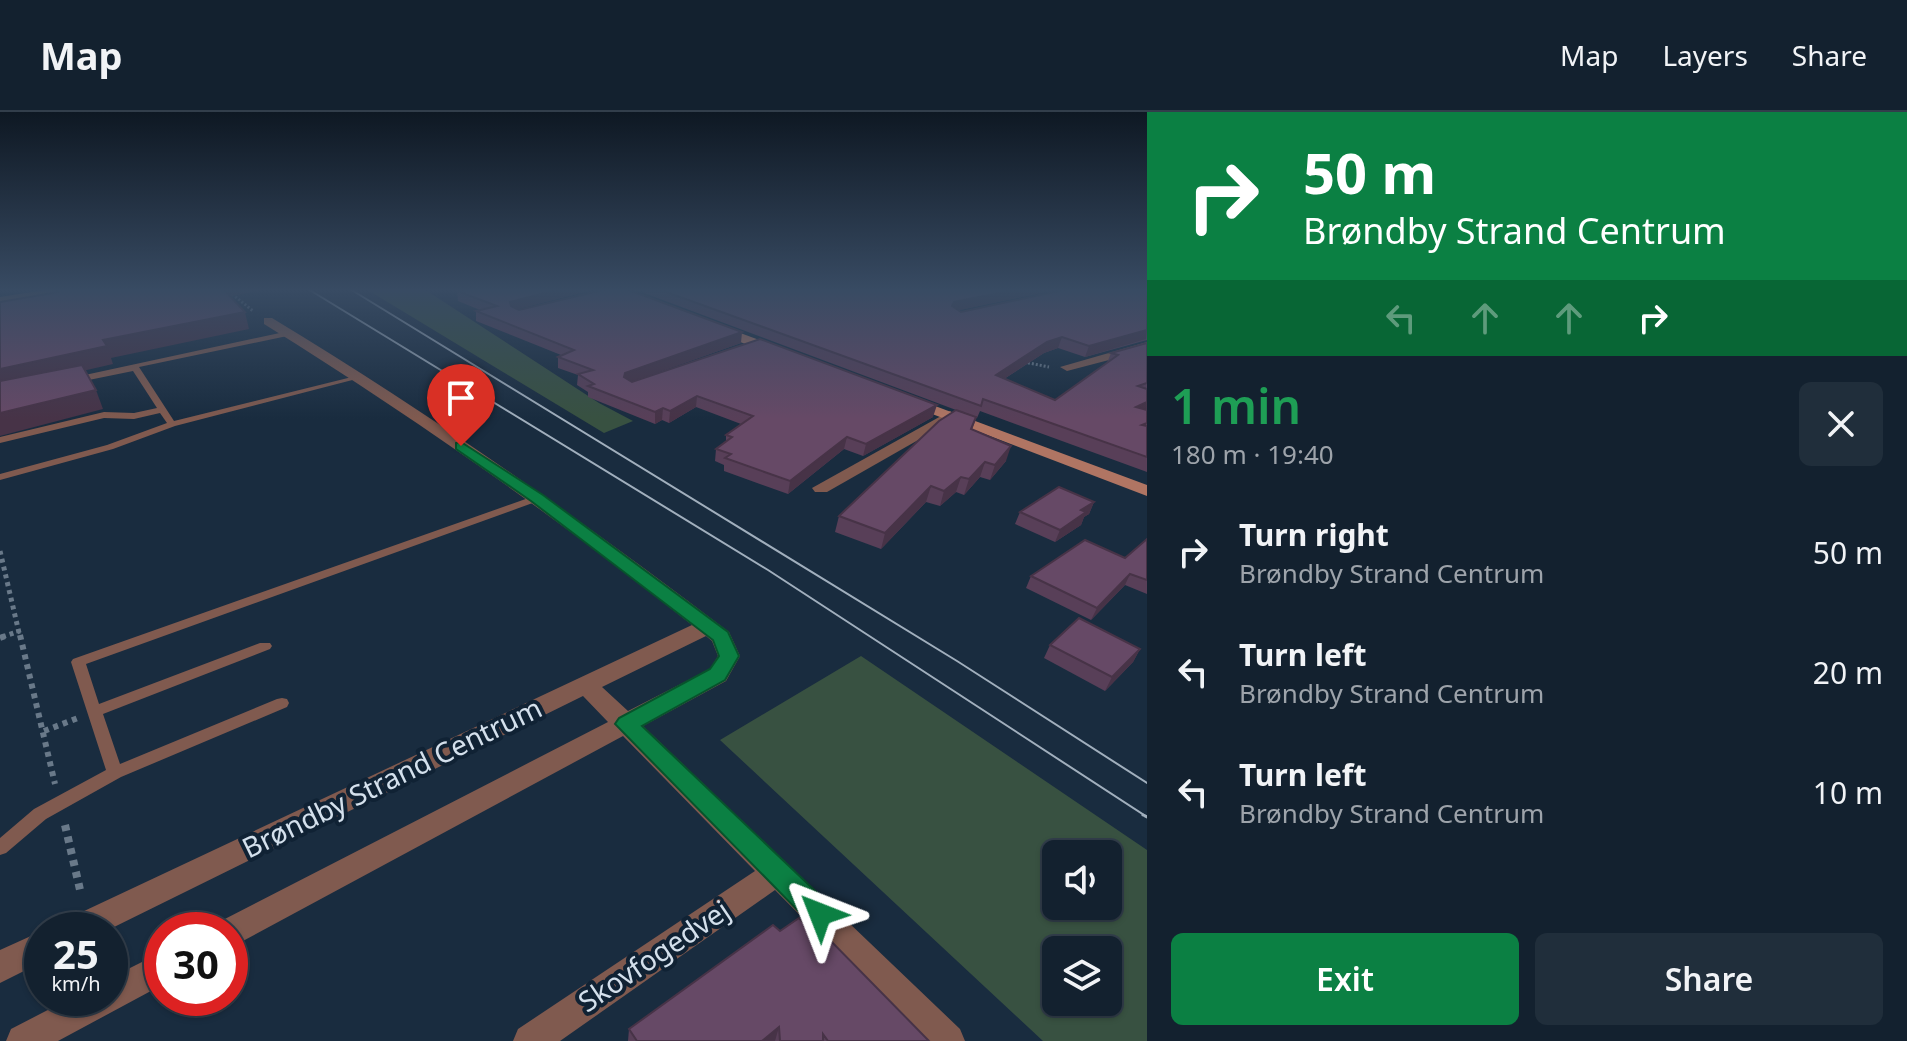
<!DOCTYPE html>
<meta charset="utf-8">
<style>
:root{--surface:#13212f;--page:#202e3b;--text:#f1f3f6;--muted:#9da3aa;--line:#323e4b;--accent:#0b8043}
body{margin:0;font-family:"Noto Sans",sans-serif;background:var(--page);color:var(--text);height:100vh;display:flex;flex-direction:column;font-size:30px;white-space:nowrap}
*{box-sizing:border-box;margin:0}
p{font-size:26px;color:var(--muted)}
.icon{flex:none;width:44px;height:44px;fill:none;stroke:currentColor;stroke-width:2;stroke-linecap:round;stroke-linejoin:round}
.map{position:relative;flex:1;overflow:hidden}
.panel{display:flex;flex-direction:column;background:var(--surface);width:760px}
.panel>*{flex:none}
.top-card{background:#0b8043;color:#fff;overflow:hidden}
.controls{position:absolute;left:1042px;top:728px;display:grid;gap:16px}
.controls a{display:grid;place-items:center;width:80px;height:80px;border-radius:12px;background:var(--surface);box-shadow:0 2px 6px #0004,0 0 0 2px var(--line);font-size:40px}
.speed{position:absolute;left:24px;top:800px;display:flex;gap:16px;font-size:40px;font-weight:700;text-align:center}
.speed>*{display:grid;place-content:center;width:104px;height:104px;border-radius:50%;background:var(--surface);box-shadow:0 2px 6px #0004,0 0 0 2px var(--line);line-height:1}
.speed small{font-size:20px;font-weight:400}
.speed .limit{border:12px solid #d22;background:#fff;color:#111}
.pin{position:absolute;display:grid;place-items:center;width:68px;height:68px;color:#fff;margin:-82px -34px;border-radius:50% 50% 50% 0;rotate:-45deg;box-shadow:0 0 8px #0007}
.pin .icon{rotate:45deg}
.me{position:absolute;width:88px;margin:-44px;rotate:315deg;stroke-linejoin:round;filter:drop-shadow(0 0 6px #0008)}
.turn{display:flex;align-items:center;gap:28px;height:168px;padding:0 24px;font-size:36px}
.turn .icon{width:104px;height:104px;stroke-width:2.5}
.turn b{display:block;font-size:56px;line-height:68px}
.lanes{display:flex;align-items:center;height:76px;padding:0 24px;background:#0003;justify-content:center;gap:40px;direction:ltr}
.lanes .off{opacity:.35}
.round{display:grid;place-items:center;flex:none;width:84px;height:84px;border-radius:12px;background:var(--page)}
.summary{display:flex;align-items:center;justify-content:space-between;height:136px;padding:0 24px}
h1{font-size:48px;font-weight:600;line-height:60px;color:#1e9e55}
.button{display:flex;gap:16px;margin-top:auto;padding:16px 24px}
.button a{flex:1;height:92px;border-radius:12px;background:var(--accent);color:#fff;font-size:32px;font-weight:600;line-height:92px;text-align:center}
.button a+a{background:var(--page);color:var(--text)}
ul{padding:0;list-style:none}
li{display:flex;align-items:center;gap:24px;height:120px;padding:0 24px}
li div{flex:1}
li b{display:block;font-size:30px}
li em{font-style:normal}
header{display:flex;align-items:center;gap:48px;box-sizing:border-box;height:112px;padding:0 40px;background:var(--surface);border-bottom:2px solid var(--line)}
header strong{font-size:38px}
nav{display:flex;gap:44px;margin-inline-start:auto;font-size:28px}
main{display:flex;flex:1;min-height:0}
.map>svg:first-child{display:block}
</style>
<header>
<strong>Map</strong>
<nav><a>Map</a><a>Layers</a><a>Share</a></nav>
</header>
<main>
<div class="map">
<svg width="1147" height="929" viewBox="0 0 1147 929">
<rect width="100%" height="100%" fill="#192c3f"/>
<g fill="#385141" fill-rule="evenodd">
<path d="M366 177H424L599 291 633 309 604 321Z"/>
<path d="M861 544 1147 738V929H1043L720 628ZM1056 742H1108V794H1056ZM1056 838H1108V890H1056Z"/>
</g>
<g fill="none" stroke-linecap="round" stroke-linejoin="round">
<g stroke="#697989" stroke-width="3" stroke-dasharray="2 2" stroke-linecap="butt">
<path d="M226 177 253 199"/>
<path d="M1024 250 1049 255"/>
</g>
<g stroke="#697989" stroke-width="5" stroke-dasharray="4 4" stroke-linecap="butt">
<path d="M0 439 20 525"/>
<path d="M2 525 20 519"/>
</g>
<g stroke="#697989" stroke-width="6" stroke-dasharray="5 5" stroke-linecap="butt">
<path d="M20 523 55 672"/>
<path d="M0 526 8 523"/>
<path d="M44 619 78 606"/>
</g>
<path stroke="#697989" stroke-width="8" stroke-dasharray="6 6" stroke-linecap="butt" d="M65 713 81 782"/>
<g fill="#805a4f" fill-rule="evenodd">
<path d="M289 219H292V223L139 255 174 309 360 263 364 265 175 314 113 337 0 368V362L107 333 167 311 160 301 134 307 104 306 0 331V325L104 300 134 301 157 296 133 259 74 271 70 268 71 266Z"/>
<path d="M537 383 542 386 541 388 86 552 99 592 260 531H270L272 534 270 537 103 602 120 652 277 587 282 586 287 587 289 591 287 595 121 665 46 707 6 741 0 743V726L34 697 106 658 71 550 73 547Z"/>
</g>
<g fill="#805a4f" fill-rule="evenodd">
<path d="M51 177H75L0 191V185Z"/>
<path d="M646 177 625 183 619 180 626 177Z"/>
<path d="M264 206H272C431 302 582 408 729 520L740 544 726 569 643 614 960 917 965 929H924L775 778 560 929H513L518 917 755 759 623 624 241 830 230 834V818H215L219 810 608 610 583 584 108 818H61L65 808 692 513C555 404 412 304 264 212ZM706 524 712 529 718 544 710 557 628 599 602 575Z"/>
<path d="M1147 230V238L1067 259 1060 255Z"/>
<path d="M950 299 958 304 955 307 827 380H815L812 376Z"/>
<path d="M42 819V850L0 871V838Z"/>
<path d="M162 840V873L58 929H6L11 917 71 886H110V866Z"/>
</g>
<g fill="#b07563" fill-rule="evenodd">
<path d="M716 212 781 236 782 239 771 242 712 219 710 216Z"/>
<path d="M911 285 1147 373V384L906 292V286Z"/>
</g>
<g stroke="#a1afbd" stroke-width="2">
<path d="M308 177 768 458 1147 705"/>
<path d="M350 177 957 549 1147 671"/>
</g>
<path stroke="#a1afbd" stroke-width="3" d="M1143 703 1147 705"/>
</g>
<g fill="#583f58">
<path d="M465 177H596L518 197 741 231 631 270 933 305 863 344 844 337 788 382 724 359V353L715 349 716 337 726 330V323L741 312 696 295 669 311 662 308 655 312 588 285V280L577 273 578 263 558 256V245L561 243 476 209V199L480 198 458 189 457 179Z"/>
<path d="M644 177H1060L959 198 961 200 1147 177V228L1085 245 1058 236 1044 241 1004 267 1055 288 1107 251 1111 241 1147 231V360L980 299 977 306H976L972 318 1006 349 990 368 980 365 964 383 956 380 940 394 926 390 881 437 835 420 839 404 956 298 644 181Z"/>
<path d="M1094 390 1089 402 1084 405 1081 413 1055 430 1015 412 1020 400Z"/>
<path d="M1147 427V482L1125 473 1091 508 1026 476 1031 464 1125 446Z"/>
<path d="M1050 533 1140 537 1133 550 1105 579 1044 546Z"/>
<path d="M780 819 819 827 929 929H628L629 917Z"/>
</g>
<g fill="#473347">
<path d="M219 177H267L221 186Z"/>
<path d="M560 177H596L510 199V190Z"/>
<path d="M1019 177H1060L951 200 952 194 954 190Z"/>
<path d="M245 200 249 217 111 246 113 252 0 278V257L103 228Z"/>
<path d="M1147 218 1146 227 1085 245 1089 234Z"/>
<path d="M742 220 741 231 625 272 624 265 625 261Z"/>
<path d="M1062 225 1058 236 1044 241 993 274 996 263 1047 230Z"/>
<path d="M96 278 103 297 0 324V301Z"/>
<path d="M697 284 696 295 669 311 670 299Z"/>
<path d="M1147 290V299L1136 295Z"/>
<path d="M937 293 933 305 863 344 866 332Z"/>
<path d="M663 296 662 308 655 312V300Z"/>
<path d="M847 325 844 337 788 382 790 369Z"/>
<path d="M1011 334 1006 349 990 368 995 353Z"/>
<path d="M985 350 980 365 964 383 969 367Z"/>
<path d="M961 365 956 380 940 394 944 379Z"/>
<path d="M931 374 926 390 881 437 885 421Z"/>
<path d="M1094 390 1089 402 1084 405 1081 413 1055 430 1060 418 1081 398Z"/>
<path d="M1130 462 1125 473 1091 508 1097 496Z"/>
<path d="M1140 537 1133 550 1105 579 1112 565Z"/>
<path d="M779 915 775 929H762Z"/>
</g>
<g fill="#664966" stroke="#473347" stroke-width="2">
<path d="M56 177H223L245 200 103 228 107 234 0 257V190L58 180Z"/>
<path d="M465 177H560L510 190 511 194 519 198 607 177H626L742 220 625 261 624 265 632 270 760 227 937 293 866 332 847 325 790 369 725 346 731 342 716 337 732 325 726 323 753 304 697 284 670 299 663 296 655 300 588 274 594 272 578 262 593 258 558 245 574 238 476 199 497 194 457 179Z"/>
<path d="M658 177H1019L954 190 952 194 961 200 1068 177H1147V218L1089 234 1062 225 1047 230 996 263 1055 288 1118 243 1111 241 1147 231V271L1138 274 1147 277V290L1136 295 1147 298V311L1142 313 1147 314V345L983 287 981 294Z"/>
<path d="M82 253 96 278 0 301V269Z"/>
<path d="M956 298 976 305 971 317 1011 334 995 353 985 350 969 367 961 365 944 379 931 374 885 421 839 404 939 309Z"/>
<path d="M1059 375 1094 390 1081 398 1086 400 1060 418 1020 400Z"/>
<path d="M1147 427V468L1130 462 1097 496 1031 464 1085 428 1125 446Z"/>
<path d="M1079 506 1140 537 1112 565 1050 533Z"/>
<path d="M799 806 819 827 825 823 929 929H828L823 922V929H780L779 915 762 929H637L629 917 773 813 780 819Z"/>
</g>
<linearGradient id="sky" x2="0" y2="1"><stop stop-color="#0e1823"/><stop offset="0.58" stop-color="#384b63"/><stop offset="1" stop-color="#384b63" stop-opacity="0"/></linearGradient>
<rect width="1147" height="307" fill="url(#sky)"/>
<path fill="#0b8043" stroke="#07532c" stroke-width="2" d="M461 330 543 383 728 520 739 544 725 568 642 614 830 793 834 802 830 811 820 815 810 811 615 612 619 606 710 557 719 544 713 528 531 389 456 337V331Z"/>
<g text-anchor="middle" stroke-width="8" stroke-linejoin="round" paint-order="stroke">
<g font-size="28" fill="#d4e0ec" stroke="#102234">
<text transform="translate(392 666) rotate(-26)" y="10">Brøndby Strand Centrum</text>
<text transform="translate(654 844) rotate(-34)" y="10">Skovfogedvej</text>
</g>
</g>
</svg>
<div class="controls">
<a><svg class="icon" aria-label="sound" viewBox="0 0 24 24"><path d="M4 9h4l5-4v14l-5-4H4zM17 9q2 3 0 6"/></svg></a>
<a><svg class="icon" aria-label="layers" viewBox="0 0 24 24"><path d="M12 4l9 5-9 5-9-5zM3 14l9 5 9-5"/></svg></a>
</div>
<div class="speed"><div>25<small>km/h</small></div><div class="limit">30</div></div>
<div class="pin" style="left:461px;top:334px;background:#d93025"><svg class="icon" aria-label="arrive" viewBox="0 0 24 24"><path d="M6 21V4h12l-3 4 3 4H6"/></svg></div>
<svg class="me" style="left:820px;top:802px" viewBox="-20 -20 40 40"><path d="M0-17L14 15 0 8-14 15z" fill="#0b8043" stroke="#fff" stroke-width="4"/></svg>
</div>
<section class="panel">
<div class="top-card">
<div class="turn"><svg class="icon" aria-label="right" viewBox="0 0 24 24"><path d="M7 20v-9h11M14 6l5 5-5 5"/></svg><div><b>50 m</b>Brøndby Strand Centrum</div></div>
<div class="lanes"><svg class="icon off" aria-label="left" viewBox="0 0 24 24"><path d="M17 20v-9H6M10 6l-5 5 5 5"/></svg><svg class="icon off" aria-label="ahead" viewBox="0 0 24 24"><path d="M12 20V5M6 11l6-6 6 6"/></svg><svg class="icon off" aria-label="ahead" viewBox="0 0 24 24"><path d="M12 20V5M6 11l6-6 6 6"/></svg><svg class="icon" aria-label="right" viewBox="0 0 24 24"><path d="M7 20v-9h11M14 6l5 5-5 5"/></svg></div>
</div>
<div class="summary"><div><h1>1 min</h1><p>180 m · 19:40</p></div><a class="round"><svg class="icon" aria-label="close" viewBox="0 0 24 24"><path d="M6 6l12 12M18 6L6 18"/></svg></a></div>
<ul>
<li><svg class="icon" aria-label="right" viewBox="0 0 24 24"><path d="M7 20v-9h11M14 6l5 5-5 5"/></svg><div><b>Turn right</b><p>Brøndby Strand Centrum</p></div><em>50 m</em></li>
<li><svg class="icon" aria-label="left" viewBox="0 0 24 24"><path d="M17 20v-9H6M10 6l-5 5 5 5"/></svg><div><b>Turn left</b><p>Brøndby Strand Centrum</p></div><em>20 m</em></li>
<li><svg class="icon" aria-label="left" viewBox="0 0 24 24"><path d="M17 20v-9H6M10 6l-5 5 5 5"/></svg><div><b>Turn left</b><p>Brøndby Strand Centrum</p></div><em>10 m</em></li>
</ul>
<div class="button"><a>Exit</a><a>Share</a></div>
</section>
</main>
